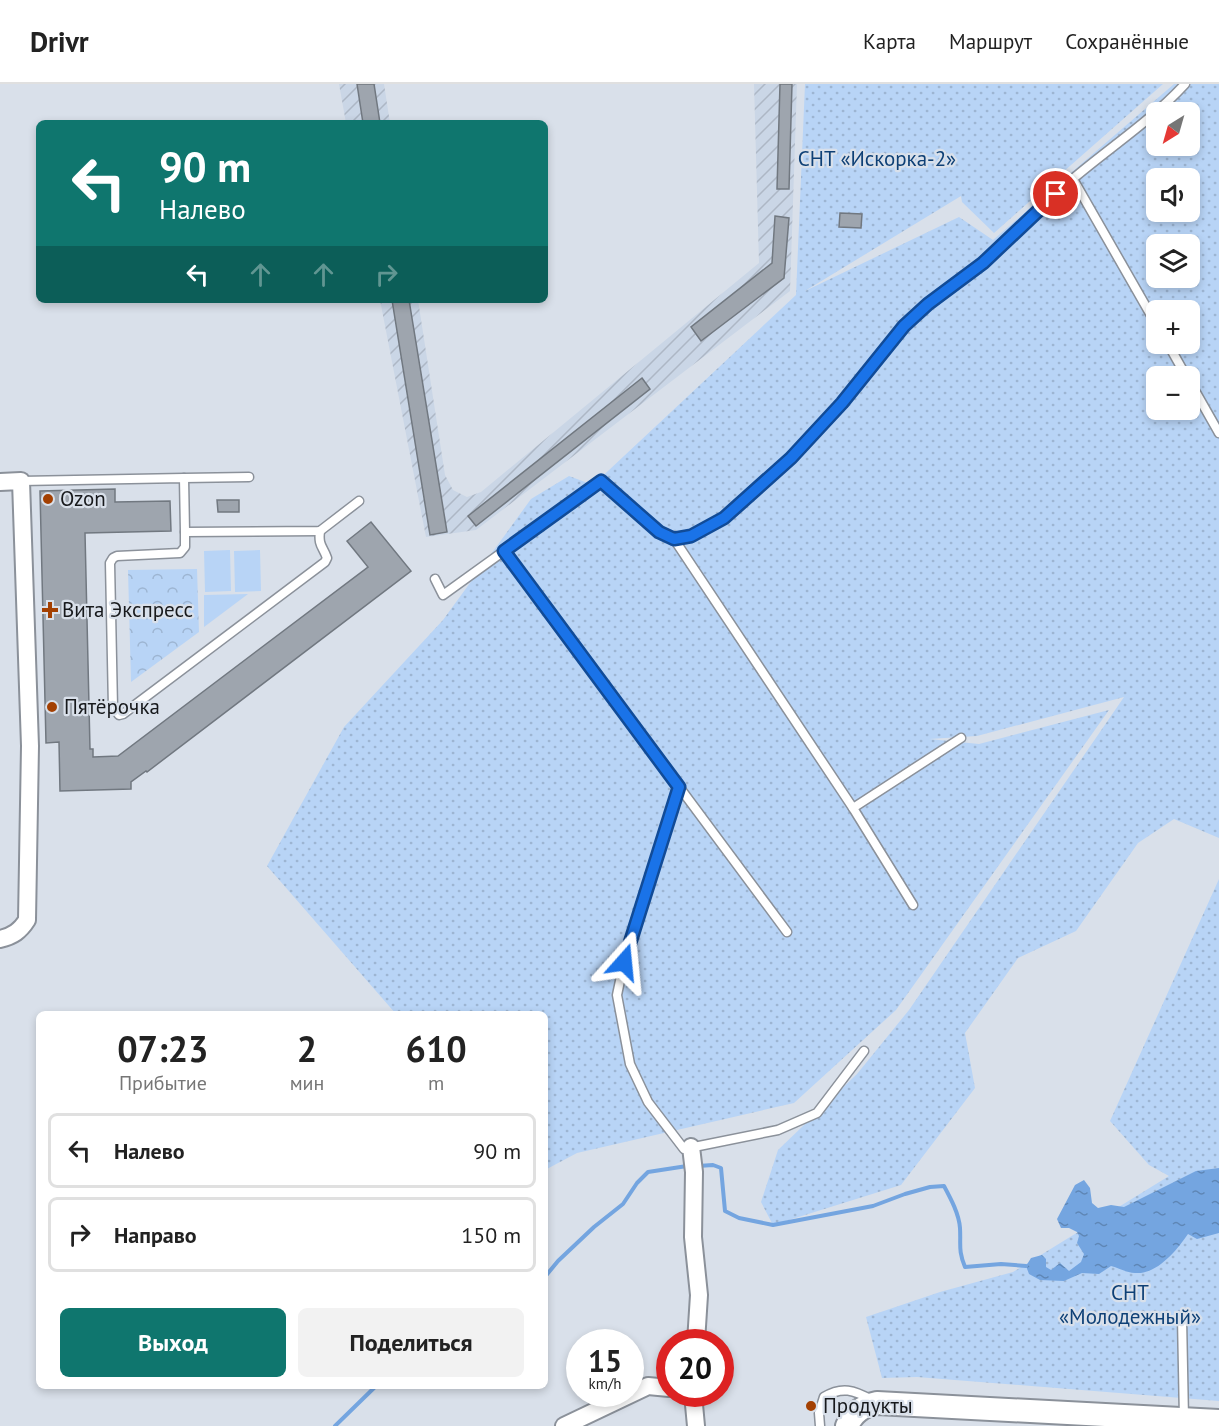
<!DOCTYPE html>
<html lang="ru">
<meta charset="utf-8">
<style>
:root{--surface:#fff;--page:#f2f2f2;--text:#222;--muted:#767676;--line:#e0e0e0;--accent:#0f766e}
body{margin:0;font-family:"PT Sans",sans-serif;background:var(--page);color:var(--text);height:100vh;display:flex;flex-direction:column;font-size:22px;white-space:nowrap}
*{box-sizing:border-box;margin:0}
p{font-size:20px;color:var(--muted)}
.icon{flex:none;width:33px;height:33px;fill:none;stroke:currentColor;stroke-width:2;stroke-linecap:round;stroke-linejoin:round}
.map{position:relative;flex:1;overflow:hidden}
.panel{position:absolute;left:36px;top:927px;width:512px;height:378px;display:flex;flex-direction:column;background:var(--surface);border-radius:9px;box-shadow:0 3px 9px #0003}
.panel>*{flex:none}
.guide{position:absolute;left:36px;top:36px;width:512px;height:183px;border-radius:9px;box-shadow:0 3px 9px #0003;background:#0f766e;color:#fff;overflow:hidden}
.needle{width:39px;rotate:217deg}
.buttons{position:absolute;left:1146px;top:18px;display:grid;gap:12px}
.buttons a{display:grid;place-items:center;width:54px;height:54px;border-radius:9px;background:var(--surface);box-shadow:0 3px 9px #0003;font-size:30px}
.speed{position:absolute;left:566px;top:1245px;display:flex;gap:12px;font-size:30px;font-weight:700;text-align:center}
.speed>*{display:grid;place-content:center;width:78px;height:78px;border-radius:50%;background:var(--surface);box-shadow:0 3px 9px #0003;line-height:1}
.speed small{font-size:15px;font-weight:400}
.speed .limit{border:9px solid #d22;background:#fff;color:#111}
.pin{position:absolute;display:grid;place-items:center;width:51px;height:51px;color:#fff;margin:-26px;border:3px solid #fff;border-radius:50%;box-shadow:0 2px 6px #0007}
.me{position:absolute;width:66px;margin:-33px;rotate:18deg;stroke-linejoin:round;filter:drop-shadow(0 0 4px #0008)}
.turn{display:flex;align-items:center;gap:21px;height:126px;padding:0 24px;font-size:27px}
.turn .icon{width:78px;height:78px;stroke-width:2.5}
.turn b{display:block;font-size:42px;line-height:51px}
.lanes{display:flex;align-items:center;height:57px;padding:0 24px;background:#0003;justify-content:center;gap:30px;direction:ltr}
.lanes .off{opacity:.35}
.eta{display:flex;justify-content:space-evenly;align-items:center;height:102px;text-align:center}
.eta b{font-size:36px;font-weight:700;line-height:42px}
.cta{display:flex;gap:12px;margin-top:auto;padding:12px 24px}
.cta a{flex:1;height:69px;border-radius:9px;background:var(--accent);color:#fff;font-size:24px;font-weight:700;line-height:69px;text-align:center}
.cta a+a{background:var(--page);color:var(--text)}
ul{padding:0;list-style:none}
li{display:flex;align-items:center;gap:18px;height:75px;margin:0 12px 9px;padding:0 12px;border:3px solid var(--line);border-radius:9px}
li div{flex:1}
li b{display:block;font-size:22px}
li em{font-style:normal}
header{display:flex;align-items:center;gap:36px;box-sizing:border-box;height:84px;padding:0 30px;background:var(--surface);border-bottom:2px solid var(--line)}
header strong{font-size:28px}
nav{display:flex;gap:33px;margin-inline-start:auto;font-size:21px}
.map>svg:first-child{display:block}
</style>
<header>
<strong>Drivr</strong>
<nav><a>Карта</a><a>Маршрут</a><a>Сохранённые</a></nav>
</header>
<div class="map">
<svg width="1219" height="1342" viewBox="0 0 1219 1342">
<defs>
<pattern id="industrial-furrows" width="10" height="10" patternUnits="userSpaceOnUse" patternTransform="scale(1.5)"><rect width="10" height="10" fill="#cad6e6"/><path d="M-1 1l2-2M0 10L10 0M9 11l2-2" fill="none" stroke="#adb7c5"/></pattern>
<pattern id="grass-dots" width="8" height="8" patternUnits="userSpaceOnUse" patternTransform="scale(1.5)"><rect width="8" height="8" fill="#b8d4f6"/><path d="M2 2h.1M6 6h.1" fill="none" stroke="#9db5d2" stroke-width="1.8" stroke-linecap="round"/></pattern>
<pattern id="forest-crowns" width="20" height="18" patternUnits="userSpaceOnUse" patternTransform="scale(1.5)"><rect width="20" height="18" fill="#b8d4f6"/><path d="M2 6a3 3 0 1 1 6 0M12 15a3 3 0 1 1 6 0" fill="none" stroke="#9db5d2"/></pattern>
<pattern id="water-ripples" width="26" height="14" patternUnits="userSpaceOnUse" patternTransform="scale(1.5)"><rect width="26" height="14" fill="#74a5e0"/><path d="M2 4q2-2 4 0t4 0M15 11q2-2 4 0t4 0" fill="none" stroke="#5e86b5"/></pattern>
</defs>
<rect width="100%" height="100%" fill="#d9e0ea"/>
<g fill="url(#industrial-furrows)">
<path d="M339 0H384L390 39H346Z"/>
<path d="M754 0H797L790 207 476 446 426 453 380 216H418L445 391 453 406 467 413 481 408 759 179Z"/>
</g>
<g fill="url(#grass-dots)" fill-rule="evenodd">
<path d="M805 0H1163L994 149 962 118 961 112 805 207 959 133 993 156 1174 0H1219V754L1174 735 1138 759 1076 847 1018 874 965 949 975 1004 901 1101 773 1141 761 1118 778 1066 857 990 909 926 1124 613 977 652 929 655 979 660 1109 626 896 926 794 1019 577 1069 545 1086 544 930H396L267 782 344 643 443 536 531 415 569 392 593 401 796 211ZM1156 28H1190V62H1156ZM1156 94H1190V128H1156ZM1156 160H1190V194H1156ZM1156 226H1190V260H1156ZM1156 292H1190V326H1156Z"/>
<path d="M1219 795V1317L917 1293 882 1294 866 1233 940 1208 1013 1188 1169 1092 1149 1081 1110 1037Z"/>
</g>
<path fill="url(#forest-crowns)" d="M197 485 199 548 131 598 128 486Z"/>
<g fill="#b8d4f6">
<path d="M230 466 231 507 205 508 204 467Z"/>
<path d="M260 466 261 507 235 508 234 467Z"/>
<path d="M248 510 204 543V511Z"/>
</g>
<path fill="url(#water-ripples)" d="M1219 1084V1149L1197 1155 1188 1150C1177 1166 1157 1191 1135 1189 1127 1189 1119 1184 1111 1182L1099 1190 1082 1189 1064 1197 1040 1196 1029 1190 1026 1182 1031 1174 1042 1171 1046 1175V1183L1051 1186 1060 1179 1069 1187 1081 1178 1084 1170 1077 1159 1079 1152 1077 1148 1069 1144H1061L1057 1135 1075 1101 1084 1096 1090 1104 1092 1119 1098 1124 1111 1121 1124 1123 1196 1087Z"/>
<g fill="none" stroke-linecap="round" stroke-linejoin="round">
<g stroke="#74a5e0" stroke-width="4">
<path d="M698 1082 713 1081 721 1084 725 1127 739 1134 773 1141 873 1122 905 1110 930 1103 944 1102C951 1115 959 1130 960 1144 961 1161 958 1166 965 1183L1001 1180 1026 1182"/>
<path d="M544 1194 558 1177 594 1143 623 1120 637 1099 648 1088 687 1082"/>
<path d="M335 1342 376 1302"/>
</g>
</g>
<g fill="#9ea5ae" stroke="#717880" stroke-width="1.5">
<path d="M357 0H374L380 39H363Z"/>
<path d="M780 0H792L789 105H777Z"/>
<path d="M840 129 862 130 861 144 839 143Z"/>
<path d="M775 132 789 134 784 194 701 257 691 243 772 179Z"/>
<path d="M392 216H409L447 448 430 451Z"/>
<path d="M642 294 650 305 476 442 468 432Z"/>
<path d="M115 405V418L170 417 171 447 85 449 90 665H93V673L118 672 368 483 347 457 371 438 411 487 147 688 146 687 131 698V705L60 707 59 658 46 659 40 407Z"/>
<path d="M217 416H239V428H218Z"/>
</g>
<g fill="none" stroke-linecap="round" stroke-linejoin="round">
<g stroke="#8b919a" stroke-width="11">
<g id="lane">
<path d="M1073 95 1156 240"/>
<path d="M1168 260 1186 292"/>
<path d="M1190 298 1219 349"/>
<path d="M184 394 249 393"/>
<path d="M21 397 184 394 185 448 320 447 359 417"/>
<path d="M185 448V463L180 469 117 472 113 474 110 479 113 624 119 631 123 630 325 478 327 474C323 462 318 462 320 447"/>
<path d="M674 455 853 724 913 821"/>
<path d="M504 467 787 848"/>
<path d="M435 495 443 511 601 397C614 409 660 455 675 455 707 456 759 402 782 382 836 336 872 272 924 224 942 208 963 195 982 180 1012 156 1038 125 1068 99 1106 66 1150 38 1185 0"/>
<path d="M679 703 624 878 617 911 630 980 648 1018 684 1065 778 1046 817 1029 864 967"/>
<path d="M853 724 961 654"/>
<path d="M1182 1234 1184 1335"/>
<path d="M820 1342 819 1329 824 1313C842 1302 854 1306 872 1316"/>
</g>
</g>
<g stroke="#8b919a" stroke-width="20">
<g id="street">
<path d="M0 398 21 397 30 662 27 836C20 847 13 852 0 855"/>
<path d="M691 1063 694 1088 693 1153 699 1211 696 1258"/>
<path d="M693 1310 696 1342"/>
<path d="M564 1342 648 1302 669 1304"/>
</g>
</g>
<g stroke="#8b919a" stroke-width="26">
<path id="secondary" d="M847 1342C853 1328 863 1322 877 1319L1219 1337"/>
</g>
<use href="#lane" stroke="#fff" stroke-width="8"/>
<use href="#street" stroke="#fff" stroke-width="16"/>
<use href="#secondary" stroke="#fff" stroke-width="22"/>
</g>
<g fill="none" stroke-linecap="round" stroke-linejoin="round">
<g stroke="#114b97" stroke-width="15">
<path id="route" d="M624 878 679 703 504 467 601 397 659 448 674 455 691 452 724 434 791 374 842 319 904 242 928 220 983 179 1056 110"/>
</g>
<use href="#route" stroke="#1a73e8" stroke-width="10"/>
</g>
<g fill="#a34002" stroke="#d9e0ea" stroke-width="2">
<circle cx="48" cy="415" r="6"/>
<path d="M47 517h6v6h6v6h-6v6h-6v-6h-6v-6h6z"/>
<circle cx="52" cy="623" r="6"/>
<circle cx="811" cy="1322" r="6"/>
</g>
<g text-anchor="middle" stroke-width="4.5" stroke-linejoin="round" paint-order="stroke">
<g font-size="21" fill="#0e4076" stroke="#d9e0ea">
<text x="877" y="82">СНТ «Искорка-2»</text>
<text x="1130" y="1216">СНТ<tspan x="1130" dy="24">«Молодежный»</tspan></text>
</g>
<g font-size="21" fill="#17191c" stroke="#d9e0ea" text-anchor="start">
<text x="60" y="422">Ozon</text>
<text x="62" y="533">Вита Экспресс</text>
<text x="64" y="630">Пятёрочка</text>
<text x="823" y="1329">Продукты</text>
</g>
</g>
</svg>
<div class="buttons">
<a><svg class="needle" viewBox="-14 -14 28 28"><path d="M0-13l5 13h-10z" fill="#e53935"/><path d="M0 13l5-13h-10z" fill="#767676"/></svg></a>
<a><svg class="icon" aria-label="sound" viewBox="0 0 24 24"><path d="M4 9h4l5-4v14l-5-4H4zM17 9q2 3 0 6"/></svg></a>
<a><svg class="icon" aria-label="layers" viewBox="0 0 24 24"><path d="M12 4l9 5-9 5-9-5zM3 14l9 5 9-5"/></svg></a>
<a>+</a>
<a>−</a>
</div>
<div class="speed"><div>15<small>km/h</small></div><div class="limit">20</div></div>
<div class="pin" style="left:1056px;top:110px;background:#d93025"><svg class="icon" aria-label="arrive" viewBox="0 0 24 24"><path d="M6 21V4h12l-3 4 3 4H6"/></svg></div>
<svg class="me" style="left:624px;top:878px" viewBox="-20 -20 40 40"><path d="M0-17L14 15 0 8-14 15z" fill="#1a73e8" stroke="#fff" stroke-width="4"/></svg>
<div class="guide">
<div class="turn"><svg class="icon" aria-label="left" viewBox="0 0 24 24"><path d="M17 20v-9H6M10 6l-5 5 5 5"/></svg><div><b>90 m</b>Налево</div></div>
<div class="lanes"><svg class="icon" aria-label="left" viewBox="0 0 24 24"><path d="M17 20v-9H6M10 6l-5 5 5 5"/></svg><svg class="icon off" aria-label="ahead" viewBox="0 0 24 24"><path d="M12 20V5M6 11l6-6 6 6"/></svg><svg class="icon off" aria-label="ahead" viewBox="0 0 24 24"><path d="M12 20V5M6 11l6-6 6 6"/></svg><svg class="icon off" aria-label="right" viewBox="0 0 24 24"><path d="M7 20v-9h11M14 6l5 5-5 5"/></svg></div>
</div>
<section class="panel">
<div class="eta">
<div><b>07:23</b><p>Прибытие</p></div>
<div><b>2</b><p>мин</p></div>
<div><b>610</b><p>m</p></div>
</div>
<ul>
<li><svg class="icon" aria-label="left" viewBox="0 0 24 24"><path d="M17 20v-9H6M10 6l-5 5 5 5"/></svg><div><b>Налево</b></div><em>90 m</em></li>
<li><svg class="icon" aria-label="right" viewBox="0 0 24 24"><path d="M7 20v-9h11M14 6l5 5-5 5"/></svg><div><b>Направо</b></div><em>150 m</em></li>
</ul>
<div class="cta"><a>Выход</a><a>Поделиться</a></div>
</section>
</div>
